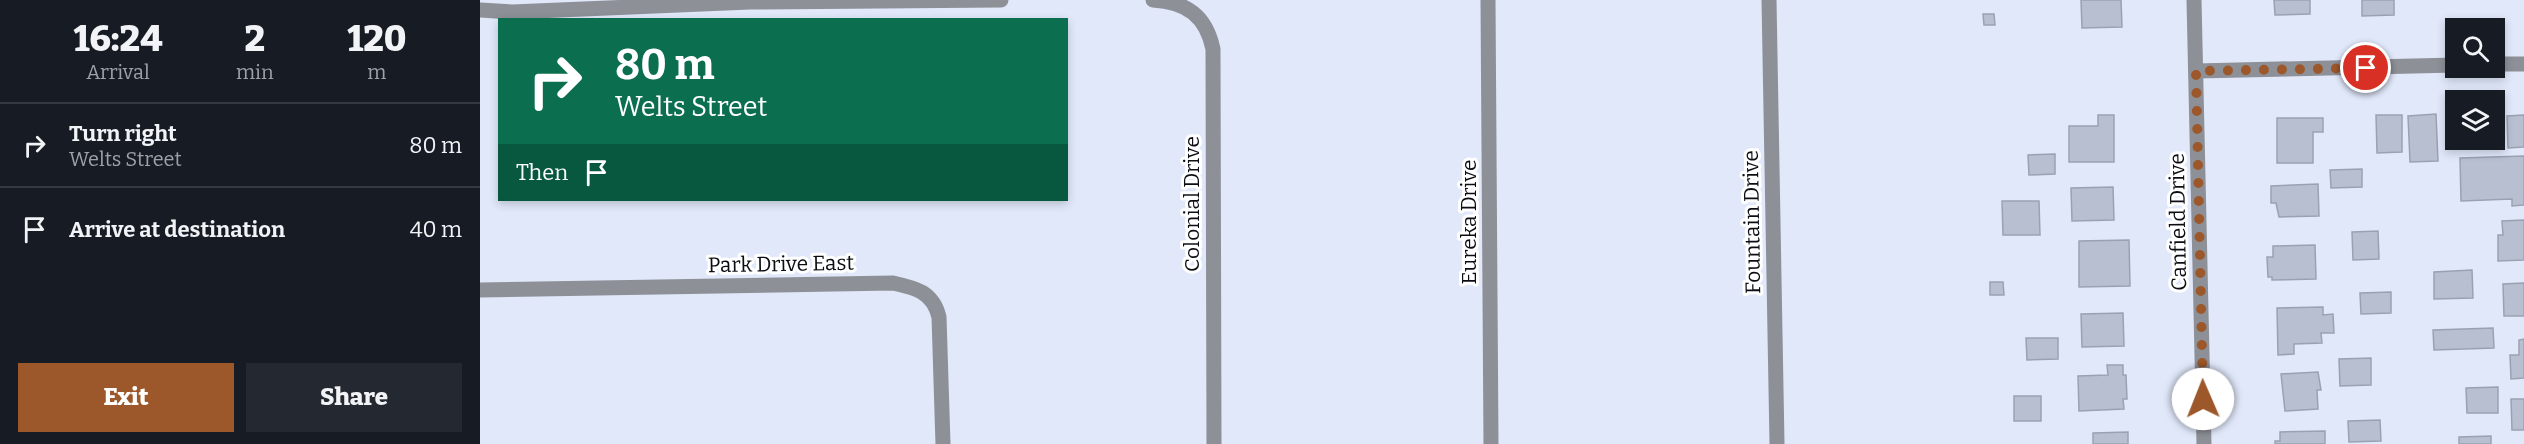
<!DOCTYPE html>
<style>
:root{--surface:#171b24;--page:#242831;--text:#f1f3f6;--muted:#9ea1a6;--line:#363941;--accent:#9c582a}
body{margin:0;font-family:Bitter,serif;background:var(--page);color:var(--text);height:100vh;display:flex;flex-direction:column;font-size:22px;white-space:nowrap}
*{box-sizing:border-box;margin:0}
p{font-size:20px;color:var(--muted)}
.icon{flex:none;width:33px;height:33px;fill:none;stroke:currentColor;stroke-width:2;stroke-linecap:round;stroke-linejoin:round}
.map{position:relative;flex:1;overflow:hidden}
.sheet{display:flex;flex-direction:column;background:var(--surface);width:480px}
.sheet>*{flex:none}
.banner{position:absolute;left:18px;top:18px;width:570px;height:183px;border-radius:0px;box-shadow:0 3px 9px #0003;background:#0b6e4f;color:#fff;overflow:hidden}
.fabs{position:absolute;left:1965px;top:18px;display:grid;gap:12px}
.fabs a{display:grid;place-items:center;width:60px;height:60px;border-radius:0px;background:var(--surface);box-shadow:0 3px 9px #0003;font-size:30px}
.pin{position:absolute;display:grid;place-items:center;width:51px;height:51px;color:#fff;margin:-26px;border:3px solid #fff;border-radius:50%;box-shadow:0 2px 6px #0007}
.me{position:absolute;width:66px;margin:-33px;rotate:359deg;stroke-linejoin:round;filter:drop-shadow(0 0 4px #0008)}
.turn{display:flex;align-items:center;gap:21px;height:126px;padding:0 18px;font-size:27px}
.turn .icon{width:78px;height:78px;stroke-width:2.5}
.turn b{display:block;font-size:42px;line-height:51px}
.then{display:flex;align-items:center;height:57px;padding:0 18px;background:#0003;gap:12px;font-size:22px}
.eta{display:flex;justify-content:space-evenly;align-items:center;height:102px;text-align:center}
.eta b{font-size:36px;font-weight:800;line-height:42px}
.primary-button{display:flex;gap:12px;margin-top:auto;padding:12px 18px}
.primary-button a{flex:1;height:69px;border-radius:0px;background:var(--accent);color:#fff;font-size:24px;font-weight:800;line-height:69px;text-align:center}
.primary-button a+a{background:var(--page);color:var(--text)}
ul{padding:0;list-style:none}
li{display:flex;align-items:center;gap:18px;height:84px;padding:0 18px;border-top:2px solid var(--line)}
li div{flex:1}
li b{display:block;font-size:22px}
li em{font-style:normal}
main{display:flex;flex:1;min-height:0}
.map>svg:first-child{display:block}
</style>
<main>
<section class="sheet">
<div class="eta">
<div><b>16:24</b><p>Arrival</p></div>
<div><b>2</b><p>min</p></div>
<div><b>120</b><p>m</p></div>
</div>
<ul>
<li><svg class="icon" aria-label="right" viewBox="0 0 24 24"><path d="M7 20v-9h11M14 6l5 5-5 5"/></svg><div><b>Turn right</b><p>Welts Street</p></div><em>80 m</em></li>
<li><svg class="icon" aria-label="arrive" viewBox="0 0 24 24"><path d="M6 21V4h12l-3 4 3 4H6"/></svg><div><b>Arrive at destination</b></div><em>40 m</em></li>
</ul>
<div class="primary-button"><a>Exit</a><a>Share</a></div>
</section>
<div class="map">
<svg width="2044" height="444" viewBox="0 0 2044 444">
<rect width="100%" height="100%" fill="#e0e8fa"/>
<g fill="#b8bfd0" stroke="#9aa2b2" stroke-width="1.5">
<path d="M1601 0H1641L1642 27 1602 28Z"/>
<path d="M1794 0H1830V14L1795 15Z"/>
<path d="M1882 0H1914V15L1882 16Z"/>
<path d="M1503 14H1514L1515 25H1504Z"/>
<path d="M1956 114 1958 161 1930 162 1928 116Z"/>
<path d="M1618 115H1634V162H1589V126H1618Z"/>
<path d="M1896 115H1922V152L1897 153Z"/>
<path d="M2044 115V147L2028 148 2027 116Z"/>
<path d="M1797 118H1843V132H1833V163H1797Z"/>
<path d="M1575 154V174L1549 175 1548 155Z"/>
<path d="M2044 156V205L2032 206V199L1981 201 1980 158Z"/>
<path d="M1882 169V187L1851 188 1850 170Z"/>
<path d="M1838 184 1839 216 1799 217 1796 203H1791V186Z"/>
<path d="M1633 187 1634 220 1592 221 1591 188Z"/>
<path d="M1522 201H1559L1560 235H1523Z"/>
<path d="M2044 220V260L2018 261V235H2023L2022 221Z"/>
<path d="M1898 231 1899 259 1873 260 1872 232Z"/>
<path d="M1649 240 1650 286 1599 287V241Z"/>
<path d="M1835 245 1836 279 1792 280V277H1788L1787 257H1793V246Z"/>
<path d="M1992 270 1993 298 1954 299V272Z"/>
<path d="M1510 282H1523L1524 295H1510Z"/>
<path d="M2044 283V316H2024L2023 284Z"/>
<path d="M1911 292V313L1881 314 1880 293Z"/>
<path d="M1843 307V315L1853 314 1854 333H1841L1842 343 1814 344V354L1798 355 1797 308Z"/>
<path d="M1643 313 1644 346 1602 347 1601 314Z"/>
<path d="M2013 328 2014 348 1954 350 1953 330Z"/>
<path d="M1546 338H1578V359L1547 360Z"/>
<path d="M2044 339V378L2031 379 2030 355H2039V340Z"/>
<path d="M1891 358V385L1860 386 1859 359Z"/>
<path d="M1627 365H1643V375H1646L1647 399H1643L1644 409 1599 411 1598 376 1628 375Z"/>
<path d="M1838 372 1841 390H1837L1838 409 1805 411 1801 374Z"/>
<path d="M2018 387V413H1987L1986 388Z"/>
<rect x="1534" y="396" width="27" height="25"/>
<path d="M2031 399H2044V430H2032Z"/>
<path d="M1900 420 1901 441 1869 442 1868 421Z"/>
<path d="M1845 431V444H1795V441H1800V432Z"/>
<path d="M1648 432V444H1613V433Z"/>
<path d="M2011 436V444H1979V437Z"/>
</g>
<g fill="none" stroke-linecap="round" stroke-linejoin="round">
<g stroke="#8d9097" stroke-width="15">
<path d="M673 0C707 2 726 16 733 49L734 444"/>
<path d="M1008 0 1011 444"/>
<path d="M1289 0 1297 444"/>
<path d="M1714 0 1724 444"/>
<path d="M0 10 32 12 270 2 521 0"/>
<path d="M2014 64H2044"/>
<path d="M1716 71 1976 65"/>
<path d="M0 290 413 283C436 288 453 292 459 317L463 444"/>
</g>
</g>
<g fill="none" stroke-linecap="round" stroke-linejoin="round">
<path stroke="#9c582a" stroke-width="10" stroke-dasharray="0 18" d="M1723 399 1716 71 1886 68"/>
</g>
<g text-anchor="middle" stroke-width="6" stroke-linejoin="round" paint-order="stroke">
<g font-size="21" fill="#0b0d13" stroke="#fff">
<text transform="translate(712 204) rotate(-90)" y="7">Colonial Drive</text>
<text transform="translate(989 222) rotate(-90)" y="7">Eureka Drive</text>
<text transform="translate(1272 222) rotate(-91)" y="7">Fountain Drive</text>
<text transform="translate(1698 222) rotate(-91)" y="7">Canfield Drive</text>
<text transform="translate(301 264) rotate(-1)" y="7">Park Drive East</text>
</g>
</g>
</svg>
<div class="fabs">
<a><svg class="icon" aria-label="search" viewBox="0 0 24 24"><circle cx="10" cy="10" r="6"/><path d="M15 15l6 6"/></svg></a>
<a><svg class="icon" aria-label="layers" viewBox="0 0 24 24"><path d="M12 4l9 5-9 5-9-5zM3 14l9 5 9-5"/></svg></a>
</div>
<div class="pin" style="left:1886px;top:68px;background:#d93025"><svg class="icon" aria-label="arrive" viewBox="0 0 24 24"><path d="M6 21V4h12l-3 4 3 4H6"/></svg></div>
<svg class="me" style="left:1723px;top:399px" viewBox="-20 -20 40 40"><circle r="19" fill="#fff"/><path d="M0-13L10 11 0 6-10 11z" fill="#9c582a"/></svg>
<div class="banner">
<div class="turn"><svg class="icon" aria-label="right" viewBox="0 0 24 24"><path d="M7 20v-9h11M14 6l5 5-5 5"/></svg><div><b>80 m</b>Welts Street</div></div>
<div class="then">Then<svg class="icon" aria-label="arrive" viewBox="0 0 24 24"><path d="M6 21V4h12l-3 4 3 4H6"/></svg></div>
</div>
</div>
</main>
